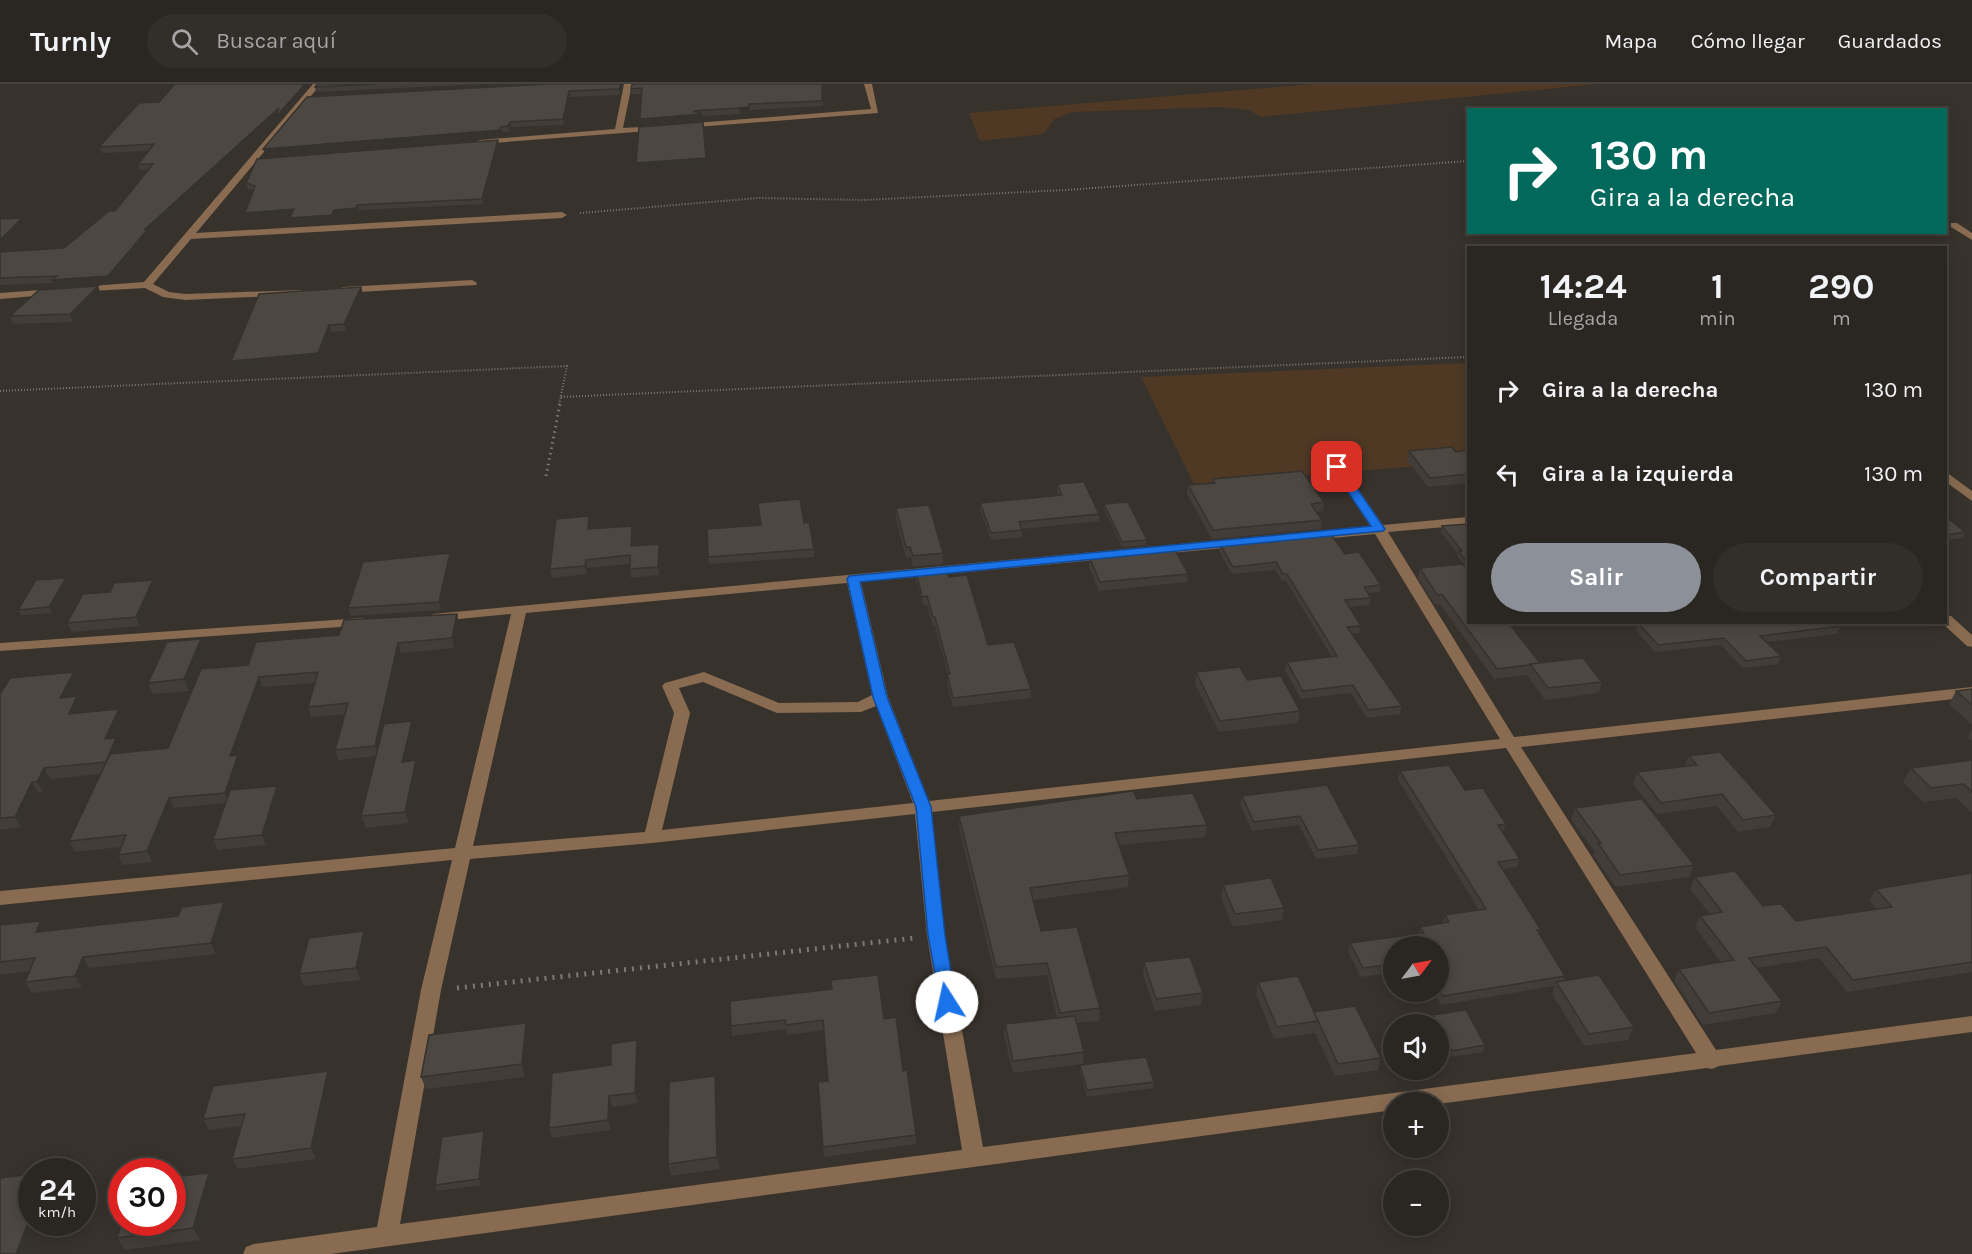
<!DOCTYPE html>
<html lang="es">
<meta charset="utf-8">
<style>
:root{--surface:#2a2621;--page:#322e2a;--text:#f1f3f6;--muted:#a5a5a5;--line:#46433f;--accent:#8c9099}
body{margin:0;font-family:Karla,sans-serif;background:var(--page);color:var(--text);height:100vh;display:flex;flex-direction:column;font-size:22px;white-space:nowrap}
*{box-sizing:border-box;margin:0}
p{font-size:20px;color:var(--muted)}
.icon{flex:none;width:33px;height:33px;fill:none;stroke:currentColor;stroke-width:2;stroke-linecap:round;stroke-linejoin:round}
.map{position:relative;flex:1;overflow:hidden}
.panel{position:absolute;left:1467px;top:162px;width:480px;height:378px;display:flex;flex-direction:column;background:var(--surface);border-radius:0px;box-shadow:0 3px 15px #0003,0 0 0 2px var(--line)}
.panel>*{flex:none}
.guide{position:absolute;left:1467px;top:24px;width:480px;height:126px;border-radius:0px;box-shadow:0 3px 15px #0003,0 0 0 2px var(--line);background:#00695c;color:#fff;overflow:hidden}
.needle{width:39px;rotate:58deg}
.controls{position:absolute;left:1383px;top:852px;display:grid;gap:12px}
.controls a{display:grid;place-items:center;width:66px;height:66px;border-radius:50%;background:var(--surface);box-shadow:0 3px 15px #0003,0 0 0 2px var(--line);font-size:30px}
.speed{position:absolute;left:18px;top:1074px;display:flex;gap:12px;font-size:30px;font-weight:700;text-align:center}
.speed>*{display:grid;place-content:center;width:78px;height:78px;border-radius:50%;background:var(--surface);box-shadow:0 3px 15px #0003,0 0 0 2px var(--line);line-height:1}
.speed small{font-size:15px;font-weight:400}
.speed .limit{border:9px solid #d22;background:#fff;color:#111}
.pin{position:absolute;display:grid;place-items:center;width:51px;height:51px;color:#fff;margin:-26px;border-radius:12px;box-shadow:0 3px 9px #0006}
.me{position:absolute;width:66px;margin:-33px;rotate:350deg;stroke-linejoin:round;filter:drop-shadow(0 0 4px #0008)}
.turn{display:flex;align-items:center;gap:21px;height:126px;padding:0 24px;font-size:27px}
.turn .icon{width:78px;height:78px;stroke-width:2.5}
.turn b{display:block;font-size:42px;line-height:51px}
.eta{display:flex;justify-content:space-evenly;align-items:center;height:102px;text-align:center}
.eta b{font-size:36px;font-weight:700;line-height:42px}
.cta{display:flex;gap:12px;margin-top:auto;padding:12px 24px}
.cta a{flex:1;height:69px;border-radius:36px;background:var(--accent);color:#fff;font-size:24px;font-weight:700;line-height:69px;text-align:center}
.cta a+a{background:var(--page);color:var(--text)}
ul{padding:0;list-style:none}
li{display:flex;align-items:center;gap:18px;height:84px;padding:0 24px}
li div{flex:1}
li b{display:block;font-size:22px}
li em{font-style:normal}
header{display:flex;align-items:center;gap:36px;box-sizing:border-box;height:84px;padding:0 30px;background:var(--surface);border-bottom:2px solid var(--line)}
header strong{font-size:28px}
nav{display:flex;gap:33px;margin-inline-start:auto;font-size:21px}
.search{width:420px;height:54px;background:var(--page);display:flex;align-items:center;gap:15px;box-sizing:border-box;padding:0 21px;border-radius:33px;color:var(--muted);font-size:22px}
.map>svg:first-child{display:block}
</style>
<header>
<strong>Turnly</strong>
<div class="search"><svg class="icon" aria-label="search" viewBox="0 0 24 24"><circle cx="10" cy="10" r="6"/><path d="M15 15l6 6"/></svg>Buscar aquí</div>
<nav><a>Mapa</a><a>Cómo llegar</a><a>Guardados</a></nav>
</header>
<div class="map">
<svg width="1972" height="1170" viewBox="0 0 1972 1170">
<rect width="100%" height="100%" fill="#38322c"/>
<g fill="#4f3925">
<path d="M1313 0H1598L1261 33 1249 26 1221 23 1073 28 1054 35 1044 50 980 57 969 29Z"/>
<path d="M1468 279V378L1194 400 1141 293Z"/>
</g>
<g fill="none" stroke-linecap="round" stroke-linejoin="round">
<g stroke="#7d7873" stroke-width="2" stroke-dasharray="1 2" stroke-linecap="butt">
<path d="M580 129 758 114 863 116 1066 106 1468 77"/>
<path d="M0 307 567 282 559 321"/>
<path d="M561 313 1468 273"/>
</g>
<path stroke="#7d7873" stroke-width="3" stroke-dasharray="1.5 4" stroke-linecap="butt" d="M546 392 560 320"/>
<path stroke="#7d7873" stroke-width="5" stroke-dasharray="2 6" stroke-linecap="butt" d="M457 904 915 854"/>
<g fill="#886b51" fill-rule="evenodd">
<path d="M313 0H321L196 149 562 128 567 131 562 134 191 155 153 200 169 208 185 210 302 206V210L298 211 185 216 163 213 145 204 74 208 73 206 78 203 144 198Z"/>
<path d="M624 0H632L623 44 659 42 663 44 662 46 480 60 476 58 480 56 615 45Z"/>
<path d="M864 0H872L878 29 683 44 679 42 683 40 871 25Z"/>
<path d="M1951 139H1957L1972 149V156L1951 143Z"/>
<path d="M472 196 477 199 476 201 343 209 338 206 343 203Z"/>
<path d="M54 205 58 206V210L0 215V209Z"/>
<path d="M1337 379 1341 380 1383 441 1468 433V441L1388 448 1514 653 1972 603V613L1521 663 1716 966 1972 932V948L1719 982 1712 985 1707 984 1438 1020 1394 1018V1026L331 1170H243L246 1163 254 1160 377 1143 421 906 452 776 0 821V807L455 764 511 530 438 537 431 533 433 530 1370 442 1331 383ZM1375 450 1500 655 929 717 888 613 861 498ZM847 499 872 611 858 618 779 619 704 588 665 599 662 602 674 629 645 748 473 762 526 529ZM703 598 777 629 861 628 876 622 913 719 662 746 690 629 679 604ZM1506 664 1696 969 983 1063 945 851 932 728ZM915 730 927 851 962 1066 400 1140 441 906 470 775 652 759Z"/>
<path d="M1946 388 1972 407V417L1946 398Z"/>
<path d="M1946 531 1951 532 1972 551V563L1967 562 1941 538H1946Z"/>
<path d="M363 534 370 538 368 541 0 567V559Z"/>
</g>
</g>
<g fill="#423d38">
<path d="M311 0 276 39 275 35 149 150 150 152 111 198 55 203 53 199 0 201V168L64 164 115 127 148 86H140L138 80 149 67 102 69 99 63 159 18Z"/>
<path d="M317 0H483L316 8 315 3Z"/>
<path d="M548 0H623L620 11 570 13 564 41 511 43 509 48H502L501 52 265 70Z"/>
<path d="M822 0 823 22 750 26V28L740 30 703 32V36L640 40 642 10H632L631 5Z"/>
<path d="M499 61 483 120 359 126 358 130 335 131 333 136 292 139 291 131 247 135 253 106 248 105 246 99Z"/>
<path d="M361 203 363 210 346 247 331 248 320 276 233 284Z"/>
<path d="M101 210 73 238 13 240 10 232Z"/>
<path d="M1468 366V399L1428 403 1407 376 1409 367 1456 368Z"/>
<path d="M1213 395 1324 418 1323 427 1317 428 1322 436 1321 445 1212 455 1187 410 1188 401 1213 399Z"/>
<path d="M1057 400 1099 430V437L1022 445V453L991 456 980 426V419L1058 411 1057 408Z"/>
<path d="M1104 420 1147 456 1146 461 1122 463 1104 425Z"/>
<path d="M896 424 943 469V480L913 483 911 473 906 474 896 435Z"/>
<path d="M589 432 591 441V445L633 450V462L660 468 659 491 631 494 630 480 587 484V490L552 494 550 485Z"/>
<path d="M1946 433 1965 448 1963 454 1946 456Z"/>
<path d="M804 439 814 465V473L709 480 708 473Z"/>
<path d="M1468 440V487L1458 473V470L1441 448 1442 442Z"/>
<path d="M1220 460 1345 470 1381 501 1380 508 1369 509 1371 514 1370 521 1349 523 1361 542 1359 549 1351 550 1402 622 1400 630 1367 634 1351 609 1301 615 1285 586 1287 578 1332 573 1286 497H1282L1275 486 1232 490 1219 467Z"/>
<path d="M1128 467 1188 490 1187 498 1099 507 1089 483 1090 475 1128 471Z"/>
<path d="M450 469 452 477 441 526 351 532 348 524Z"/>
<path d="M1420 484 1540 579 1602 598 1599 609 1545 616 1527 591 1494 595 1440 520 1435 521 1418 494Z"/>
<path d="M916 487 949 493 988 561 1031 605V614L953 623 947 599V590H948L935 542H933L927 521H923L916 496Z"/>
<path d="M66 494 69 499 52 529 21 531 18 526Z"/>
<path d="M157 506 140 542 72 548 67 539Z"/>
<path d="M457 530 459 540 454 564 401 569 386 640 415 649 409 677 416 676 419 688 409 739 366 744 361 732 376 672 339 676 335 666 345 630 311 633 308 623 315 599 262 603 238 671 243 681 234 706 281 712 266 761 218 766 213 756 226 719 174 724 152 778 123 781 118 771 121 763 75 768 69 757 101 690 50 695 43 708 38 709 21 743 0 746V610L74 588 79 598 71 612H77L82 622 79 629 124 636 115 654 121 664 119 669 168 664 248 581 339 551Z"/>
<path d="M1638 539 1841 542 1837 550 1767 558 1781 572 1778 580 1743 584 1721 561 1655 568 1636 546Z"/>
<path d="M201 555 206 566 189 607 153 610 148 599Z"/>
<path d="M1196 588 1247 596 1300 627 1298 639 1219 648 1195 600Z"/>
<path d="M1972 605V641L1949 620 1956 607Z"/>
<path d="M1972 645V657L1968 653Z"/>
<path d="M1689 672 1776 731 1770 743 1738 748 1717 722 1657 730 1633 700 1637 688 1685 682Z"/>
<path d="M1972 676V729L1956 714 1923 718 1903 698 1911 684Z"/>
<path d="M1400 687 1465 706 1506 740 1503 749 1520 775 1517 783 1503 785 1541 846 1540 850 1565 892 1564 896 1634 943 1628 956 1584 962 1552 910 1554 902 1441 921 1434 908H1438V862H1394V888L1361 893 1348 868 1350 859 1419 850 1420 843 1443 839 1445 831 1479 826 1398 696Z"/>
<path d="M1327 701 1359 761 1357 770 1316 775 1299 741 1252 747 1240 721 1242 712Z"/>
<path d="M1137 715 1207 741 1205 753 1119 761 1129 791 1128 803 1033 816 1041 847 1100 924 1099 937 1077 939 1084 968 1083 980 1013 989 1004 952 1005 940 1057 934 1047 891 996 895 959 744V732Z"/>
<path d="M1575 724 1694 781 1689 793 1616 803 1593 771 1595 768 1571 736Z"/>
<path d="M1972 789V888L1847 908 1819 874 1756 884 1782 917 1776 929 1703 941 1674 896 1679 885 1721 878 1695 843 1700 832 1710 830 1690 805 1695 793 1796 837 1877 825 1869 816 1876 805Z"/>
<path d="M1223 801 1284 824 1282 836 1233 843 1221 813Z"/>
<path d="M230 829 216 870 89 884 82 903 32 909 25 898 30 887 0 891V841L47 847Z"/>
<path d="M364 847 369 859 361 896 304 902 299 890Z"/>
<path d="M1144 878 1203 909 1201 921 1155 927 1143 891Z"/>
<path d="M1258 898 1314 928 1381 974 1378 986 1335 992 1315 949 1274 955 1256 910Z"/>
<path d="M730 917 884 935 903 987 916 1051V1060L824 1073 818 998 828 997 824 946 787 951 786 945 732 952 731 942Z"/>
<path d="M1433 931 1485 961 1483 968 1450 973 1438 951V940H1433L1432 937Z"/>
<path d="M526 939 529 951 525 993 426 1005 421 993Z"/>
<path d="M639 967 638 1019 612 1023 611 1046 552 1054 549 1044 611 981Z"/>
<path d="M1080 981 1154 998 1153 1004 1087 1013 1080 988Z"/>
<path d="M328 987 333 998 316 1075 238 1085 232 1075 241 1042 209 1046 203 1035Z"/>
<path d="M718 1004 720 1085 671 1092 668 1080Z"/>
<path d="M484 1047 486 1053 481 1101 437 1107 435 1101Z"/>
<path d="M209 1089 216 1101 200 1156 125 1166 117 1154Z"/>
</g>
<g fill="#36322e">
<path d="M305 0H311L276 39 275 35 149 150 150 152 111 198 55 203 52 196 144 146Z"/>
<path d="M621 0H623L620 11 619 5Z"/>
<path d="M569 7 570 13 564 41 563 35Z"/>
<path d="M749 23 750 28 740 30 739 24Z"/>
<path d="M702 30 703 36 640 40V35Z"/>
<path d="M510 38 511 43 509 48 508 42Z"/>
<path d="M703 38 707 82 637 87 636 79Z"/>
<path d="M501 43 502 48 501 52 265 70 263 65Z"/>
<path d="M498 56 499 61 483 120 482 115Z"/>
<path d="M357 121 359 126 358 130 335 131 333 136 292 139 290 134Z"/>
<path d="M294 125 295 131 247 135 245 129Z"/>
<path d="M22 134 25 140 0 165V156Z"/>
<path d="M98 202 101 210 73 238 70 230Z"/>
<path d="M361 203 363 210 346 247 344 240Z"/>
<path d="M329 241 331 248 320 276 233 284 231 277Z"/>
<path d="M589 432 591 441 590 454 588 445Z"/>
<path d="M632 442 633 450 632 471 631 462Z"/>
<path d="M659 460 660 468 659 491 658 483Z"/>
<path d="M450 469 452 477 441 526 439 518Z"/>
<path d="M586 476 587 484V490L585 482Z"/>
<path d="M66 494 69 499 52 529 49 523Z"/>
<path d="M153 496 157 506 140 542 136 533Z"/>
<path d="M457 530 459 540 454 564 452 554Z"/>
<path d="M201 555 206 566 189 607 184 595Z"/>
<path d="M398 559 401 569 379 672 375 662Z"/>
<path d="M74 588 79 598 65 624 60 614Z"/>
<path d="M259 593 262 603 234 682 230 672Z"/>
<path d="M77 612 82 622 74 640 69 630Z"/>
<path d="M119 625 124 636 110 666 105 655Z"/>
<path d="M412 637 415 649 406 690 402 678Z"/>
<path d="M116 654 121 664 111 689 106 678Z"/>
<path d="M238 671 243 681 229 719 225 709Z"/>
<path d="M416 676 419 688 409 739 405 728Z"/>
<path d="M44 684 50 695 43 708 37 698Z"/>
<path d="M32 698 38 709 21 743 15 733Z"/>
<path d="M277 702 281 712 266 761 262 751Z"/>
<path d="M169 714 174 724 152 778 147 767Z"/>
<path d="M224 818 230 829 216 870 211 859Z"/>
<path d="M41 837 47 849 36 848Z"/>
<path d="M364 847 369 859 361 896 356 884Z"/>
<path d="M83 873 89 884 82 903 75 892Z"/>
<path d="M526 939 529 951 525 993 522 980Z"/>
<path d="M637 956 639 967 638 1019 635 1009Z"/>
<path d="M328 987 333 998 316 1075 311 1064Z"/>
<path d="M715 992 718 1004 720 1085 717 1073Z"/>
<path d="M609 1012 612 1023 611 1046 608 1036Z"/>
<path d="M484 1047 486 1053 481 1101 479 1095Z"/>
<path d="M209 1089 216 1101 200 1156 193 1144Z"/>
<path d="M32 1128V1138H41L29 1170H16Z"/>
</g>
<g fill="#4d4741" stroke="#36322e" stroke-width="1.5">
<path d="M175 0H305L275 34 279 24 144 146 148 145 108 192 52 196 57 192 0 194V168L64 164 109 127H115L153 80H138L154 60 99 63 139 19 159 18Z"/>
<path d="M317 0H377L315 3Z"/>
<path d="M548 0H621L619 5 569 7 563 35 510 38 508 42 501 43 500 46 263 65 307 13Z"/>
<path d="M632 0H822V17L749 20V23L739 24 693 27 702 30 640 35 642 4 631 5Z"/>
<path d="M703 38 706 74 636 79 639 43Z"/>
<path d="M498 56 482 115 357 121 356 124 334 126 332 131 290 134 294 125 245 129 255 102 246 99 257 75Z"/>
<path d="M22 134 0 156V135Z"/>
<path d="M98 202 70 230 10 232 39 206Z"/>
<path d="M361 203 344 240 329 241 318 269 231 277 259 210Z"/>
<path d="M1452 363 1456 368 1468 366V390L1430 394 1409 367Z"/>
<path d="M1302 387 1324 418 1311 420 1322 436 1213 446 1188 401 1215 399 1213 395Z"/>
<path d="M1084 398 1099 430 1019 438 1022 446 991 449 980 419 1062 411 1057 400Z"/>
<path d="M800 415 804 439 809 438 814 465 708 473 707 445 761 441 758 419Z"/>
<path d="M1128 418 1147 456 1122 458 1104 420Z"/>
<path d="M929 421 943 469 913 472 910 463H906L896 424Z"/>
<path d="M589 432 588 445 632 442 631 462 659 460 658 483 630 485V471L586 476 585 482 550 485 556 435Z"/>
<path d="M1946 433 1965 448 1946 451Z"/>
<path d="M1468 440V480L1459 468 1462 467 1442 442Z"/>
<path d="M1330 449 1345 470 1359 468 1381 501 1364 503 1371 514 1345 516 1361 542 1347 543 1402 622 1368 626 1353 601 1303 607 1287 578 1337 572 1287 490H1283L1276 478 1233 483 1220 460Z"/>
<path d="M1174 464 1188 490 1100 498 1090 475 1130 471 1128 467Z"/>
<path d="M450 469 439 518 348 524 363 478Z"/>
<path d="M1463 480 1468 487V538H1508L1540 579 1530 580 1529 581 1497 585 1442 510 1437 511 1420 484Z"/>
<path d="M946 485 949 493 967 491 988 561 1014 558 1031 605 953 614 947 590H950L935 533H933L927 512 922 513 916 487Z"/>
<path d="M66 494 49 523 18 526 36 496Z"/>
<path d="M153 496 136 533 67 539 83 510 110 508 114 499Z"/>
<path d="M457 530 452 554 398 559 375 662 335 666 348 619 308 623 318 588 259 593 230 672 238 671 225 709 169 714 147 767 118 771 126 751 69 757 110 670 168 664 201 585 248 581 256 558 339 551 344 536Z"/>
<path d="M1643 538H1837L1841 542 1760 552 1781 572 1746 577 1724 554 1658 561 1638 539Z"/>
<path d="M201 555 184 595 148 599 167 558Z"/>
<path d="M1583 574 1602 598 1548 604 1530 580Z"/>
<path d="M1240 583 1247 596 1281 592 1300 627 1220 637 1196 588Z"/>
<path d="M74 588 60 614 77 612 69 630 119 625 105 655 116 654 106 678 44 684 37 698H32L15 733 0 734V610L10 594Z"/>
<path d="M1972 605V621L1956 607Z"/>
<path d="M412 637 402 678 416 676 405 728 361 732 384 640Z"/>
<path d="M1720 668 1776 731 1743 736 1722 710 1661 719 1637 688 1697 681 1689 672Z"/>
<path d="M1972 676V708L1964 700 1931 704 1911 684Z"/>
<path d="M1449 681 1465 706 1483 704 1506 740 1498 741 1520 775 1498 778 1541 846H1537L1565 892 1443 912 1438 903V862H1394V880L1363 884 1350 859 1424 849 1420 843 1449 838 1445 831 1486 825 1400 687Z"/>
<path d="M1327 701 1359 761 1318 766 1300 732 1254 738 1242 712Z"/>
<path d="M277 702 262 751 213 756 230 706Z"/>
<path d="M1133 707 1137 715 1193 709 1207 741 1115 749 1129 791 1030 804 1041 847 1077 843 1100 924 1060 929 1047 879 996 883 959 732Z"/>
<path d="M1642 715 1694 781 1620 791 1598 759H1601L1575 724Z"/>
<path d="M1735 787 1763 822 1781 820 1796 837 1892 823 1876 805 1972 789V878L1853 896 1826 863 1749 874 1782 917 1709 929 1679 885 1734 876 1700 832 1722 828 1695 793Z"/>
<path d="M1271 794 1284 824 1235 830 1223 801Z"/>
<path d="M224 818 211 859 83 873 75 892 25 898 35 874 0 878V841L41 837 36 848 178 832 182 823Z"/>
<path d="M364 847 356 884 299 890 309 854Z"/>
<path d="M1190 873 1203 909 1156 915 1144 878Z"/>
<path d="M878 891 884 935 896 933 903 987 907 986 916 1051 823 1063 818 998 828 997 823 936 786 941 785 936 731 942 730 917 832 905 831 896Z"/>
<path d="M1599 891 1634 943 1589 950 1556 898Z"/>
<path d="M1298 892 1318 937 1277 943 1258 898Z"/>
<path d="M1355 922 1381 974 1338 980 1314 928Z"/>
<path d="M1466 926 1485 961 1452 967 1433 931Z"/>
<path d="M1075 932 1084 968 1013 977 1005 940Z"/>
<path d="M526 939 522 980 421 993 429 951Z"/>
<path d="M637 956 635 1009 609 1012 608 1036 549 1044 552 989 611 981V960Z"/>
<path d="M1146 973 1154 998 1087 1006 1080 981Z"/>
<path d="M328 987 311 1064 232 1075 245 1030 203 1035 213 1002Z"/>
<path d="M715 992 717 1073 668 1080 669 998Z"/>
<path d="M484 1047 479 1095 435 1101 442 1053Z"/>
<path d="M209 1089 193 1144 117 1154 122 1138H172V1093Z"/>
<path d="M32 1090V1128L16 1170H0V1094Z"/>
</g>
<path fill="#1a73e8" stroke="#114b97" stroke-width="1.5" d="M1333 381H1341L1385 445 1383 447 860 498 887 613 931 723 945 851 956 918 954 923H941L928 851 916 723 873 613 847 495 849 492 1371 442 1331 383Z"/>
</svg>
<div class="controls">
<a><svg class="needle" viewBox="-14 -14 28 28"><path d="M0-13l5 13h-10z" fill="#e53935"/><path d="M0 13l5-13h-10z" fill="#a5a5a5"/></svg></a>
<a><svg class="icon" aria-label="sound" viewBox="0 0 24 24"><path d="M4 9h4l5-4v14l-5-4H4zM17 9q2 3 0 6"/></svg></a>
<a>+</a>
<a>−</a>
</div>
<div class="speed"><div>24<small>km/h</small></div><div class="limit">30</div></div>
<div class="pin" style="left:1337px;top:383px;background:#d93025"><svg class="icon" aria-label="arrive" viewBox="0 0 24 24"><path d="M6 21V4h12l-3 4 3 4H6"/></svg></div>
<svg class="me" style="left:947px;top:918px" viewBox="-20 -20 40 40"><circle r="19" fill="#fff"/><path d="M0-13L10 11 0 6-10 11z" fill="#1a73e8"/></svg>
<div class="guide">
<div class="turn"><svg class="icon" aria-label="right" viewBox="0 0 24 24"><path d="M7 20v-9h11M14 6l5 5-5 5"/></svg><div><b>130 m</b>Gira a la derecha</div></div>
</div>
<section class="panel">
<div class="eta">
<div><b>14:24</b><p>Llegada</p></div>
<div><b>1</b><p>min</p></div>
<div><b>290</b><p>m</p></div>
</div>
<ul>
<li><svg class="icon" aria-label="right" viewBox="0 0 24 24"><path d="M7 20v-9h11M14 6l5 5-5 5"/></svg><div><b>Gira a la derecha</b></div><em>130 m</em></li>
<li><svg class="icon" aria-label="left" viewBox="0 0 24 24"><path d="M17 20v-9H6M10 6l-5 5 5 5"/></svg><div><b>Gira a la izquierda</b></div><em>130 m</em></li>
</ul>
<div class="cta"><a>Salir</a><a>Compartir</a></div>
</section>
</div>
